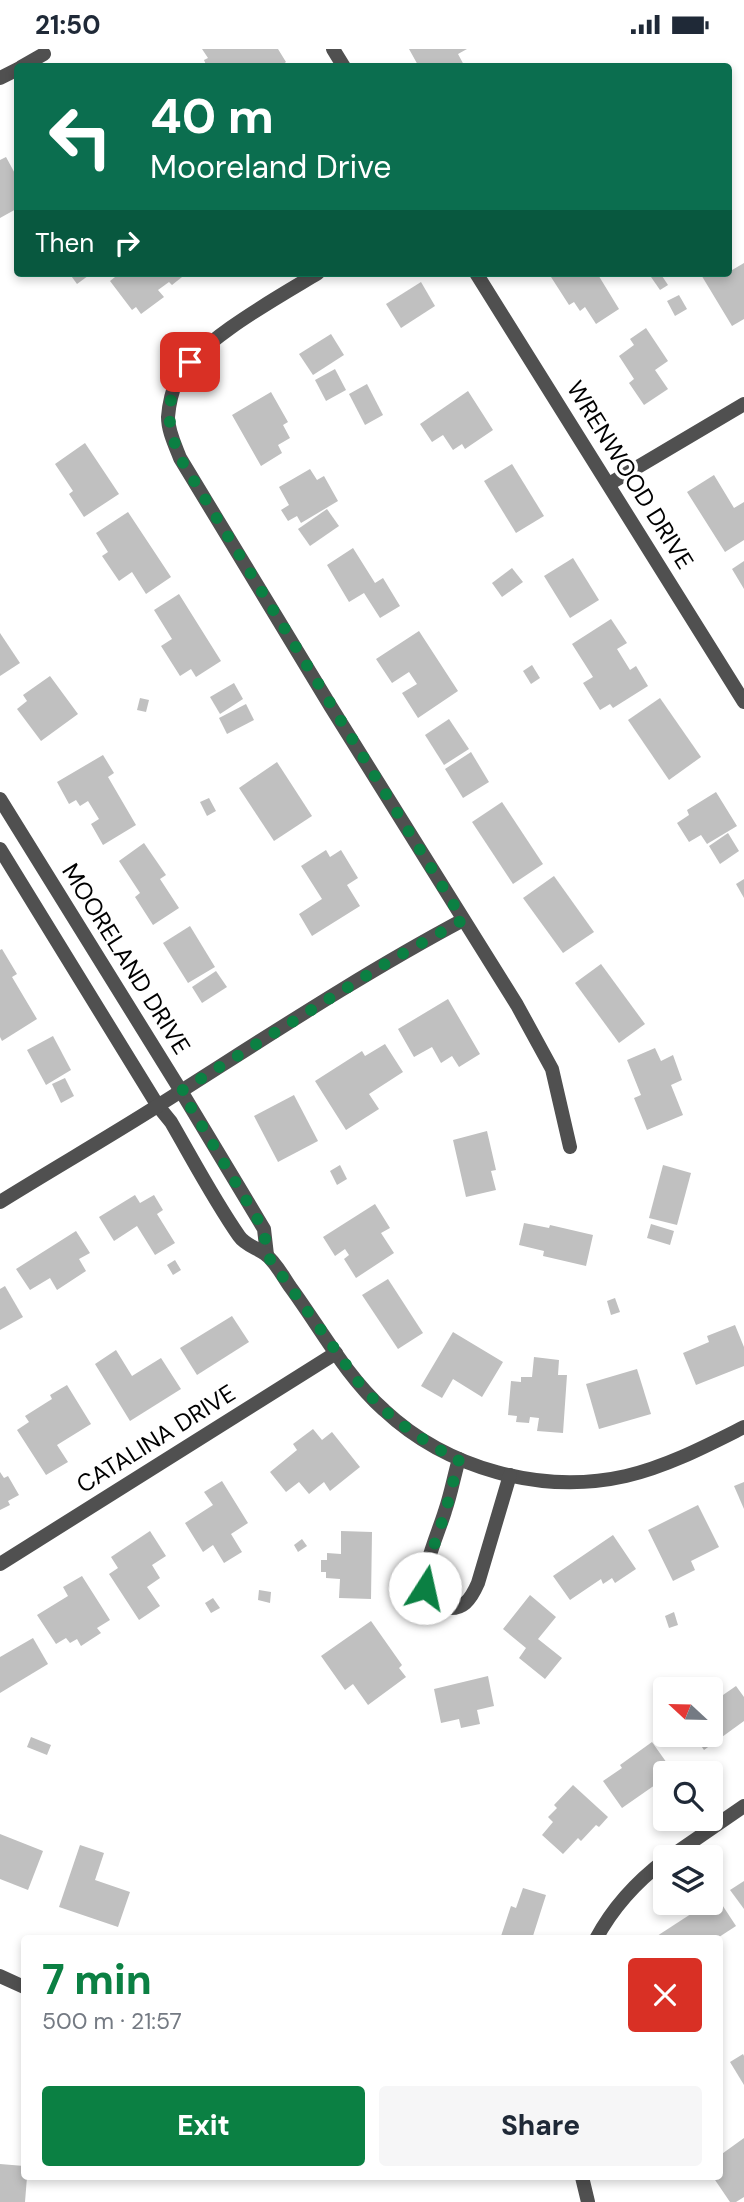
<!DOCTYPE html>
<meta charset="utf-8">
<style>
:root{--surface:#fff;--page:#f6f6f7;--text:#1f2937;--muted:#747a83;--accent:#0b8043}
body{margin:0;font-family:"DM Sans",sans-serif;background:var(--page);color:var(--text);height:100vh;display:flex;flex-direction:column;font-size:26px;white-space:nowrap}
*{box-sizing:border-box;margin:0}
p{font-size:23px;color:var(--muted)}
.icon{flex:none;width:38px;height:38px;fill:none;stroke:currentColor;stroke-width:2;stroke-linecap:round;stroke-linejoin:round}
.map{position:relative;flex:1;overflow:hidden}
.drawer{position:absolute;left:21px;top:1886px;width:702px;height:245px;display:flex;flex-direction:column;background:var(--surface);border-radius:7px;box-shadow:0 4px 10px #0003}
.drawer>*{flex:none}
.top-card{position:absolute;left:14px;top:14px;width:718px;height:214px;border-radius:7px;box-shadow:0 4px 10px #0003;background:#0b6e4f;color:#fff;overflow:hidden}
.needle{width:46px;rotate:292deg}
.fabs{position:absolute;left:653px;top:1628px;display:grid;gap:14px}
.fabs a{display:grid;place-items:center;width:70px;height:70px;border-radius:7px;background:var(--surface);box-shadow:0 4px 10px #0003;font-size:35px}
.pin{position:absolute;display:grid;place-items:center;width:60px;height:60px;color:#fff;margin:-30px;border-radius:14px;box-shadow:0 4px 10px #0006}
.me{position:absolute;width:77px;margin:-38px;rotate:10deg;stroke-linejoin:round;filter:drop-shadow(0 0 5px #0008)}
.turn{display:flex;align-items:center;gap:24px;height:147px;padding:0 21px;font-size:32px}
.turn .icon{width:91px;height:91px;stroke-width:2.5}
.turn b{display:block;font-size:49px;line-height:60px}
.then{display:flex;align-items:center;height:66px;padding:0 21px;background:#0003;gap:14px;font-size:26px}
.round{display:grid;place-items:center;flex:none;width:74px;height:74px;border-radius:7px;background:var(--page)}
.headline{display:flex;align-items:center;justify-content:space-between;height:119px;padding:0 21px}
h1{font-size:42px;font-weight:800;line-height:52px;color:var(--accent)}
.primary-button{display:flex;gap:14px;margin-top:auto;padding:14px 21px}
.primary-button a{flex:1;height:80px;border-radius:7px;background:var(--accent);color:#fff;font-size:28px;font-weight:800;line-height:80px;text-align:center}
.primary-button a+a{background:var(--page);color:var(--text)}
.status{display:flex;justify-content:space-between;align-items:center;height:49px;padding:0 35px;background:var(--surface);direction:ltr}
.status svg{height:19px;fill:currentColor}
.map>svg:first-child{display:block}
</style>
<div class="status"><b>21:50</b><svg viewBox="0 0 49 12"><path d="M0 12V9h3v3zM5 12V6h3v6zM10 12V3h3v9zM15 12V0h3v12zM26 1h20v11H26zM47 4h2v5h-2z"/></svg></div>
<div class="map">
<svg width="744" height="2153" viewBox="0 0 744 2153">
<rect width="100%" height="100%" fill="#fff"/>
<g fill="#c0c0c0">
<path d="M202 0H278L286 13 279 18H207L204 11 208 9Z"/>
<path d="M409 0H467L458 5 465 18H419Z"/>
<path d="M6 108 18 130V159L0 169V111Z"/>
<path d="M744 214V270L732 277 700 224H727Z"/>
<path d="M69 224H92L77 235Z"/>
<path d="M120 224H187L172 236 169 233 158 241 164 248 141 265 136 258 132 261 110 232Z"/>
<path d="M556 224H597L619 260 596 275 585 258 580 262 574 253 569 256 551 228Z"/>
<path d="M657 224H660L668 236 660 241 651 228Z"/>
<path d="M421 233 435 257 401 279 386 255Z"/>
<path d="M679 246 687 260 675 267 667 252Z"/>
<path d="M646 279 668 312 655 321 668 340 644 356 629 334 634 330 619 307 634 296 630 290Z"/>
<path d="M331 285 344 306 313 326 299 305Z"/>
<path d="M335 320 346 341 326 352 315 331Z"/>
<path d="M367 335 383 366 365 376 349 345Z"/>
<path d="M468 342 493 381 465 400 462 395 453 401 443 386 432 393 420 375Z"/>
<path d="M271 343 288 373 283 376 290 389 278 396 282 404 261 417 232 366Z"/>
<path d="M85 394 119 445 84 468 69 445 73 442 55 415Z"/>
<path d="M512 415 544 467 516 484 484 432Z"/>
<path d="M310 420 317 431 324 427 338 452 301 474 297 467 288 472 281 461 289 456 279 438Z"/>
<path d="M714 426 734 459 744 453V491L725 503 687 443Z"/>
<path d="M327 460 339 477 310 497 298 480Z"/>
<path d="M128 463 171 528 146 545 132 523 119 532 102 507 108 503 96 484Z"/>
<path d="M353 499 375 534 383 529 400 557 380 569 364 544 349 553 327 516Z"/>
<path d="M573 509 599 551 570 569 544 527Z"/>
<path d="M744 512V540L732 520Z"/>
<path d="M512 519 523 533 502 548 492 534Z"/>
<path d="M179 545 221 612 196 628 191 620 180 627 161 597 172 590 154 561Z"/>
<path d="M611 570 627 594 617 600 630 621 636 617 648 637 613 659 610 655 600 661 583 634 593 628 572 595Z"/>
<path d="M419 582 458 642 418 669 402 644 417 635 409 623 392 634 376 610Z"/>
<path d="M0 584 20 614 0 627Z"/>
<path d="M532 616 540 629 531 635 523 622Z"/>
<path d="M50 627 78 665 41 692 17 660 27 652 23 646Z"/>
<path d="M234 634 243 650 220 665 210 648Z"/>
<path d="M140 649 149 651 146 663 137 661Z"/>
<path d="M660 649 701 708 669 731 628 671Z"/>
<path d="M246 655 254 671 227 685 219 669Z"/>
<path d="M449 670 469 700 444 716 425 686Z"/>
<path d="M471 703 489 733 463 749 445 720Z"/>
<path d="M103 706 114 724 108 728 136 776 103 796 91 775 99 770 88 752 80 757 76 751 69 755 57 733Z"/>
<path d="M277 713 312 767 274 792 239 739Z"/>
<path d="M716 743 737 777 707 795 701 786 689 793 677 774 689 766 687 761Z"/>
<path d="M209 749 216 762 207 767 200 753Z"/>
<path d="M502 753 543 815 513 835 472 773Z"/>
<path d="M728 784 739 802 720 815 709 797Z"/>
<path d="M144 794 166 826 160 830 179 859 153 876 135 848 140 844 119 812Z"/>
<path d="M326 801 330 808 341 801 358 829 347 836 360 857 312 887 299 865 322 850 301 817Z"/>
<path d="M554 827 594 883 563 904 523 849Z"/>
<path d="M744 830V849L736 835Z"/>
<path d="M190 877 215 918 188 934 163 894Z"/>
<path d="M2 900 17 925 12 928 37 970 2 992 0 988V901Z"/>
<path d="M601 915 645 975 619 994 575 934Z"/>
<path d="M216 922 227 938 202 954 192 938Z"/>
<path d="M448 950 480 1005 459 1018 452 1007 441 1014 432 998 414 1008 398 980Z"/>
<path d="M53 987 71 1021 46 1036 27 1001Z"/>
<path d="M385 995 403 1023 369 1045 379 1060 346 1081 315 1032 362 1002 365 1007Z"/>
<path d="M655 999 661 1012 673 1006 682 1031 671 1036 683 1066 647 1081 634 1049 641 1046 627 1011Z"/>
<path d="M65 1029 74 1047 61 1054 52 1035Z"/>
<path d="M294 1046 318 1092 278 1113 254 1067Z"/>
<path d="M487 1082 496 1121 491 1122 496 1141 466 1148 453 1091Z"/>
<path d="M340 1116 347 1130 337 1136 330 1122Z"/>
<path d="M663 1116 691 1124 677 1176 649 1169Z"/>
<path d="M135 1146 140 1154 154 1146 163 1161 157 1165 175 1194 155 1206 137 1177 114 1192 99 1168Z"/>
<path d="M375 1155 390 1179 381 1184 394 1204 356 1229 344 1210 349 1206 345 1200 335 1207 323 1188Z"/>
<path d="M524 1174 549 1179 550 1176 593 1186 586 1217 543 1207 544 1202 519 1196Z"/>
<path d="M651 1175 674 1182 670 1196 647 1189Z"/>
<path d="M76 1182 90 1204 79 1210 86 1222 57 1241 50 1229 30 1241 16 1220Z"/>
<path d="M175 1211 181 1221 173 1226 167 1216Z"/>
<path d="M388 1230 423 1284 398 1300 362 1246Z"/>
<path d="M5 1237 23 1268 0 1281V1240Z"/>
<path d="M615 1249 620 1263 611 1266 607 1252Z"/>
<path d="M232 1267 249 1293 197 1326 180 1299Z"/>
<path d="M735 1276 744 1298V1317L696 1336 683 1304 709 1293 707 1287Z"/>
<path d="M453 1283 503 1313 482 1348 453 1330 442 1349 421 1337Z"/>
<path d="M116 1301 132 1327 161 1309 181 1340 130 1372 95 1315Z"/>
<path d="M534 1308 559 1311 558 1326H567L563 1384 537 1382 539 1369 530 1368 529 1374 516 1373 517 1367 508 1366 511 1332 521 1333V1328H532Z"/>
<path d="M637 1320 651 1365 599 1380 586 1335Z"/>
<path d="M67 1336 91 1375 57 1396 68 1413 46 1426 17 1381 29 1373 25 1367 52 1350 50 1346Z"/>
<path d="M313 1380 322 1391 332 1383 360 1418 330 1442 324 1433 309 1445 299 1433 286 1443 270 1423 297 1401 293 1395Z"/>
<path d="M0 1423 4 1429 8 1427 19 1446 8 1452 10 1456 0 1461Z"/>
<path d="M222 1432 248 1474 231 1485 242 1503 224 1514 213 1496 203 1503 185 1474 213 1456 204 1443Z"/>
<path d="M744 1433V1460L734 1437Z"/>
<path d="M698 1456 719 1498 691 1512 695 1521 673 1532 648 1481Z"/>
<path d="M150 1482 166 1507 152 1516 160 1529 147 1538 160 1557 139 1571 109 1525 118 1519 111 1508Z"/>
<path d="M341 1482 372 1483 371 1550 339 1549 340 1530 326 1529V1523H321V1511H327V1504L341 1505Z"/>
<path d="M613 1486 636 1520 615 1534 612 1529 603 1535 601 1530 570 1551 553 1527Z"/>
<path d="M302 1490 307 1497 298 1503 294 1496Z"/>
<path d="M82 1527 110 1571 97 1579 101 1584 81 1597 77 1590 70 1594 66 1589 56 1595 37 1566 68 1547 63 1538Z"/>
<path d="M259 1541 271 1543 270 1554 258 1551Z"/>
<path d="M530 1546 556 1568 538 1590 562 1609 545 1630 519 1609 526 1599 503 1580Z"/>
<path d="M213 1549 220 1559 211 1564 205 1554Z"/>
<path d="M674 1563 678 1576 669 1579 665 1567Z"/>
<path d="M371 1572 402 1616 399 1619 406 1628 368 1656 353 1635 345 1641 321 1607Z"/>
<path d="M33 1589 48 1615 0 1644V1608Z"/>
<path d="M488 1627 494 1657 477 1661 480 1675 461 1679 459 1670 441 1674 434 1640Z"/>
<path d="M736 1637 744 1648V1672L704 1701 693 1685H710V1655Z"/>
<path d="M31 1688 51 1696 47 1706 27 1698Z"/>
<path d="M652 1693 674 1724H665V1729L622 1759 603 1732 622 1719 620 1716Z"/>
<path d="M573 1736 608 1768 599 1778 596 1776 581 1792 578 1789 563 1805 542 1786 553 1773 548 1768 557 1759 554 1756Z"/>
<path d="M0 1785 43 1802 28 1841 0 1830Z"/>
<path d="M80 1796 104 1804 95 1831 130 1843 118 1878 59 1858Z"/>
<path d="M744 1832V1860L730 1841Z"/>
<path d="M523 1839 546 1846 532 1890H500L511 1857 516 1859Z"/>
<path d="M717 1848 736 1877 716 1890H659L657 1887Z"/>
<path d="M743 2005 744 2007V2036L730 2013Z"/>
<path d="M744 2089V2148L736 2153H730L713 2128H719V2107Z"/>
<path d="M0 2115 24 2117V2128H27L25 2153H0Z"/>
</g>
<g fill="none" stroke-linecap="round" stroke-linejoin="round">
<g stroke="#505050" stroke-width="14">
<path d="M333 0 344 18"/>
<path d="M21 18 44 5"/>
<path d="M0 29 18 20"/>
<path d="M318 224C280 247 196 293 177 331 172 342 169 356 168 368 168 382 175 396 180 409L331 658 517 956 552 1020 570 1098"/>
<path d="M476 224 744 653"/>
<path d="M609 435 744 355"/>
<path d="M0 750 181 1042 264 1180 267 1206"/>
<path d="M0 800 158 1057 171 1073C193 1111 214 1151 239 1187 245 1196 257 1199 265 1205 276 1213 283 1228 291 1239 321 1280 346 1327 384 1361 447 1420 542 1446 626 1427 668 1417 706 1397 744 1378"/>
<path d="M0 1153C53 1120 107 1089 159 1056 259 993 358 927 463 871"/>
<path d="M459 1410C454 1427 451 1445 445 1462 439 1483 418 1526 427 1546 430 1554 435 1555 443 1558 463 1563 471 1550 478 1534L510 1426"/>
<path d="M0 1515 336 1304"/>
<path d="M670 1808 744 1757"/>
<path d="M596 1890C613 1858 636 1833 665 1811"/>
<path d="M0 1927 24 1938"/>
<path d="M582 2128 588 2153"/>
</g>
</g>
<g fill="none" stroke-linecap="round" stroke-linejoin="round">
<path stroke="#0b8043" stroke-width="12" stroke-dasharray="0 21.6" d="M190 313C165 348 164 368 180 409L463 871 393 910 181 1042 264 1181 267 1206 362 1338 384 1361 409 1381 436 1399 459 1410 446 1461 427 1517 425 1539"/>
</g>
<g text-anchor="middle" stroke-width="7" stroke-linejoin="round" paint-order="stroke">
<g font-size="24" fill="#000" stroke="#fff">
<text transform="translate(630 426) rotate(58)" y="8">WRENWOOD DRIVE</text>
<text transform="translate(126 910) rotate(58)" y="8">MOORELAND DRIVE</text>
<text transform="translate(156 1390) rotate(-32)" y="8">CATALINA DRIVE</text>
</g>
</g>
</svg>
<div class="fabs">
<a><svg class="needle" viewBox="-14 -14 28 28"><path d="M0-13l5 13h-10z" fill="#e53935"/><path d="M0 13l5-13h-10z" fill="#747a83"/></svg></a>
<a><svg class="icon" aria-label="search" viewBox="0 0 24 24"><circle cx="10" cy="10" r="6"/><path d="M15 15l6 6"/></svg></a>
<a><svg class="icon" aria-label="layers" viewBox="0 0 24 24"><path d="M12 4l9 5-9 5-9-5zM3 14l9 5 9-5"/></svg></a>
</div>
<div class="pin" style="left:190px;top:313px;background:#d93025"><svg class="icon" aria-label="arrive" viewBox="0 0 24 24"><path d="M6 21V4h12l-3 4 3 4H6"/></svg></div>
<svg class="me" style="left:425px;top:1539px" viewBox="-20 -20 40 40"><circle r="19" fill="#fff"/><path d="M0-13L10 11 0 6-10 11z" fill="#0b8043"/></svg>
<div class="top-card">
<div class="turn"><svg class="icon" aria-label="left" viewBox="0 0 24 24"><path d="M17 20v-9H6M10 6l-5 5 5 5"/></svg><div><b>40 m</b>Mooreland Drive</div></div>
<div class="then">Then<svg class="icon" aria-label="right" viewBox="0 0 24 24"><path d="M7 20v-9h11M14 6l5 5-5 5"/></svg></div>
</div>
<section class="drawer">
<div class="headline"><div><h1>7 min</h1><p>500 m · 21:57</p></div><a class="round" style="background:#d93025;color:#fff"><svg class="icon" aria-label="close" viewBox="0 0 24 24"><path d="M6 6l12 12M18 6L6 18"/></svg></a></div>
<div class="primary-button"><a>Exit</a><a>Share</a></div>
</section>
</div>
